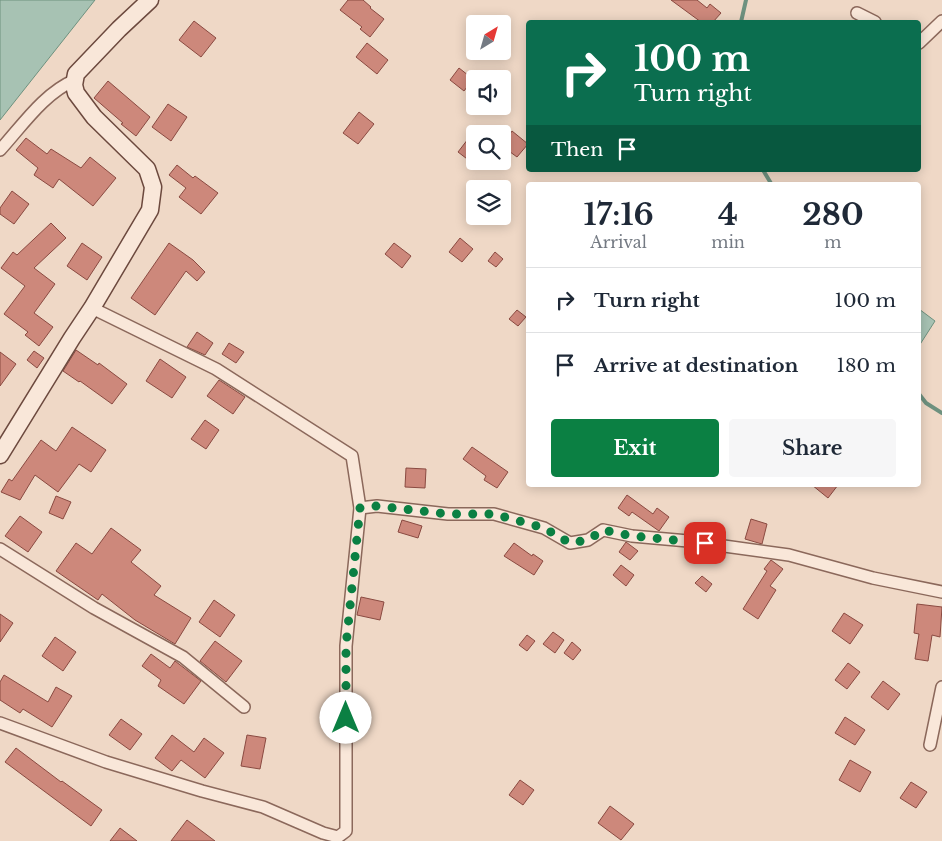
<!DOCTYPE html>
<style>
:root{--surface:#fff;--page:#f6f6f7;--text:#1f2937;--muted:#747a83;--line:#e0e1e3;--accent:#0b8043}
body{margin:0;font-family:"Libre Baskerville",serif;background:var(--page);color:var(--text);height:100vh;display:flex;flex-direction:column;font-size:19px;white-space:nowrap}
*{box-sizing:border-box;margin:0}
p{font-size:16px;color:var(--muted)}
.icon{flex:none;width:28px;height:28px;fill:none;stroke:currentColor;stroke-width:2;stroke-linecap:round;stroke-linejoin:round}
.map{position:relative;flex:1;overflow:hidden}
.side{position:absolute;left:526px;top:182px;width:395px;height:305px;display:flex;flex-direction:column;background:var(--surface);border-radius:5px;box-shadow:0 2px 12px #0003}
.side>*{flex:none}
.banner{position:absolute;left:526px;top:20px;width:395px;height:152px;border-radius:5px;box-shadow:0 2px 12px #0003;background:#0b6e4f;color:#fff;overflow:hidden}
.needle{width:32px;rotate:37deg}
.fabs{position:absolute;left:466px;top:15px;display:grid;gap:10px}
.fabs a{display:grid;place-items:center;width:45px;height:45px;border-radius:5px;background:var(--surface);box-shadow:0 2px 12px #0003;font-size:25px}
.pin{position:absolute;display:grid;place-items:center;width:42px;height:42px;color:#fff;margin:-21px;border-radius:10px;box-shadow:0 2px 8px #0006}
.me{position:absolute;width:55px;margin:-28px;rotate:0deg;stroke-linejoin:round;filter:drop-shadow(0 0 4px #0008)}
.turn{display:flex;align-items:center;gap:18px;height:105px;padding:0 25px;font-size:22px}
.turn .icon{width:65px;height:65px;stroke-width:2.5}
.turn b{display:block;font-size:35px;line-height:42px}
.then{display:flex;align-items:center;height:48px;padding:0 25px;background:#0003;gap:10px;font-size:19px}
.eta{display:flex;justify-content:space-evenly;align-items:center;height:85px;text-align:center}
.eta b{font-size:30px;font-weight:700;line-height:35px}
.cta{display:flex;gap:10px;margin-top:auto;padding:10px 25px}
.cta a{flex:1;height:58px;border-radius:5px;background:var(--accent);color:#fff;font-size:20px;font-weight:700;line-height:58px;text-align:center}
.cta a+a{background:var(--page);color:var(--text)}
ul{padding:0;list-style:none}
li{display:flex;align-items:center;gap:15px;height:65px;padding:0 25px;border-top:1px solid var(--line)}
li div{flex:1}
li b{display:block;font-size:19px}
li em{font-style:normal}
.map>svg:first-child{display:block}
</style>
<div class="map">
<svg width="942" height="841" viewBox="0 0 942 841">
<rect width="100%" height="100%" fill="#efd8c6"/>
<g fill="#a7c2b3" stroke="#6e917f">
<path d="M0 0H95L0 120Z"/>
<path d="M919 309 935 321 919 346Z"/>
</g>
<g fill="none" stroke-linecap="round" stroke-linejoin="round">
<g stroke="#6e917f" stroke-width="4">
<path d="M741 22 746 0"/>
<path d="M763 170 772 185"/>
<path d="M919 394 926 403 942 413"/>
</g>
</g>
<g fill="#cd887b" stroke="#8a4a41">
<path d="M348 0H363L371 7 370 8 384 19 370 37 360 29 362 27 340 10Z"/>
<path d="M671 0H697L707 8 710 4 721 13 713 22H701Z"/>
<path d="M194 21 216 38 201 57 179 40Z"/>
<path d="M367 43 388 60 377 74 356 57Z"/>
<path d="M459 68 473 79 464 91 450 80Z"/>
<path d="M108 81 150 117 136 136 121 124 123 123 94 98Z"/>
<path d="M168 104 187 117 171 141 152 127Z"/>
<path d="M359 112 374 124 358 144 343 133Z"/>
<path d="M475 130V165L458 152Z"/>
<path d="M512 131 528 144 517 157 502 146Z"/>
<path d="M26 138 47 154 51 149 81 168 90 157 116 178 93 206 59 179 53 188 34 175 38 168 16 150Z"/>
<path d="M177 165 193 178 195 176 218 193 201 214 179 197 186 188 169 175Z"/>
<path d="M12 191 29 204 14 224 0 214V208Z"/>
<path d="M51 223 66 238 34 268 55 284 34 313 53 327 39 346 25 335 28 332 4 314 25 286 1 268 13 252 17 255Z"/>
<path d="M460 238 473 249 462 262 449 252Z"/>
<path d="M82 243 102 257 87 280 67 266Z"/>
<path d="M169 243 193 260 205 272 197 281 186 271 155 315 131 298Z"/>
<path d="M394 243 411 256 402 268 385 254Z"/>
<path d="M495 252 503 259 496 267 488 261Z"/>
<path d="M517 310 526 317 518 326 509 319Z"/>
<path d="M197 332 213 343 205 355 187 347Z"/>
<path d="M229 343 244 352 236 363 222 354Z"/>
<path d="M76 350 98 365 99 363 127 384 112 404 80 381 79 382 63 371Z"/>
<path d="M34 351 44 358 37 368 27 360Z"/>
<path d="M0 352 16 364 0 386Z"/>
<path d="M160 359 186 377 172 398 146 381Z"/>
<path d="M219 380 245 397 233 414 207 396Z"/>
<path d="M205 420 219 430 206 449 191 439Z"/>
<path d="M72 427 106 450 91 472 79 464 58 492 35 475 20 500 1 492 9 479 12 481 41 440 56 451Z"/>
<path d="M472 447 508 472 497 488 484 480 486 476 463 459Z"/>
<path d="M406 468 426 469 425 488 405 487Z"/>
<path d="M812 485H838L828 498Z"/>
<path d="M627 495 653 514 657 508 669 517 659 531 632 512 629 516 618 508Z"/>
<path d="M56 496 71 502 63 519 49 513Z"/>
<path d="M20 516 42 532 28 552 5 536Z"/>
<path d="M751 519 767 524 762 544 745 539Z"/>
<path d="M402 520 422 526 418 538 398 532Z"/>
<path d="M111 528 141 550 131 562 161 586 154 595 191 618 175 644 135 620 102 594 98 600 56 571 76 543 92 554Z"/>
<path d="M626 542 638 551 630 560 619 552Z"/>
<path d="M514 543 532 556 533 554 543 561 534 575 504 556Z"/>
<path d="M771 560 783 569 770 586 776 590 758 619 743 609 767 571 764 569Z"/>
<path d="M621 565 634 575 626 586 613 575Z"/>
<path d="M702 576 712 584 706 592 695 583Z"/>
<path d="M361 597 384 602 380 620 357 615Z"/>
<path d="M214 600 235 615 220 637 199 622Z"/>
<path d="M917 604 942 607 940 637 932 635 928 661 915 659 919 634 914 633Z"/>
<path d="M844 613 863 625 850 644 832 631Z"/>
<path d="M0 614 13 623 0 642Z"/>
<path d="M553 632 564 640 555 653 543 644Z"/>
<path d="M527 635 535 641 527 651 519 645Z"/>
<path d="M55 637 76 652 63 671 42 656Z"/>
<path d="M215 641 242 661 226 682 200 661Z"/>
<path d="M572 642 581 650 573 660 564 653Z"/>
<path d="M151 654 170 668 175 661 201 681 184 704 158 686 161 680 142 666Z"/>
<path d="M848 663 860 672 847 689 835 680Z"/>
<path d="M4 675 48 702 56 687 72 696 52 727 23 709 20 713 0 700V682Z"/>
<path d="M883 681 900 694 888 710 871 697Z"/>
<path d="M845 717 865 730 855 745 835 733Z"/>
<path d="M121 719 142 734 130 750 109 735Z"/>
<path d="M172 735 194 752 204 738 224 753 205 778 181 760 172 771 155 758Z"/>
<path d="M247 735 266 738 260 769 241 766Z"/>
<path d="M16 748 61 782 62 781 102 810 91 826 5 762Z"/>
<path d="M850 760 871 772 860 792 839 780Z"/>
<path d="M520 780 534 790 523 805 509 795Z"/>
<path d="M911 782 927 792 916 808 900 798Z"/>
<path d="M610 806 634 824 621 840 598 823Z"/>
<path d="M187 820 215 841H171Z"/>
<path d="M120 828 137 841H110Z"/>
</g>
<g fill="none" stroke-linecap="round" stroke-linejoin="round">
<g stroke="#8b685b" stroke-width="14">
<g id="minor">
<path d="M857 13 875 22"/>
<path d="M919 43 942 21"/>
<path d="M0 150C22 126 44 93 75 80"/>
<path d="M92 308 216 369 352 456 360 508 377 506 448 514H494L544 528 570 543 588 540 603 530 632 536 688 541 789 555 873 578 942 592"/>
<path d="M0 549 94 608 183 657 244 707"/>
<path d="M0 723 106 762 202 791 263 807 323 833 338 837 346 831V646L360 508"/>
<path d="M930 745 942 687"/>
</g>
</g>
<g stroke="#6c493e" stroke-width="19">
<path id="secondary" d="M0 455 72 338 92 308 150 210 153 187 147 169 94 117 76 93 74 85 76 74 119 29 150 0"/>
</g>
<use href="#minor" stroke="#f9e7d9" stroke-width="11"/>
<use href="#secondary" stroke="#f9e7d9" stroke-width="16"/>
</g>
<g fill="none" stroke-linecap="round" stroke-linejoin="round">
<path stroke="#0b8043" stroke-width="9" stroke-dasharray="0 16.2" d="M346 718V646L360 508 377 506 448 514H494L544 528 570 543 588 540 603 530 632 536 705 543"/>
</g>
</svg>
<div class="fabs">
<a><svg class="needle" viewBox="-14 -14 28 28"><path d="M0-13l5 13h-10z" fill="#e53935"/><path d="M0 13l5-13h-10z" fill="#747a83"/></svg></a>
<a><svg class="icon" aria-label="sound" viewBox="0 0 24 24"><path d="M4 9h4l5-4v14l-5-4H4zM17 9q2 3 0 6"/></svg></a>
<a><svg class="icon" aria-label="search" viewBox="0 0 24 24"><circle cx="10" cy="10" r="6"/><path d="M15 15l6 6"/></svg></a>
<a><svg class="icon" aria-label="layers" viewBox="0 0 24 24"><path d="M12 4l9 5-9 5-9-5zM3 14l9 5 9-5"/></svg></a>
</div>
<div class="pin" style="left:705px;top:543px;background:#d93025"><svg class="icon" aria-label="arrive" viewBox="0 0 24 24"><path d="M6 21V4h12l-3 4 3 4H6"/></svg></div>
<svg class="me" style="left:346px;top:718px" viewBox="-20 -20 40 40"><circle r="19" fill="#fff"/><path d="M0-13L10 11 0 6-10 11z" fill="#0b8043"/></svg>
<div class="banner">
<div class="turn"><svg class="icon" aria-label="right" viewBox="0 0 24 24"><path d="M7 20v-9h11M14 6l5 5-5 5"/></svg><div><b>100 m</b>Turn right</div></div>
<div class="then">Then<svg class="icon" aria-label="arrive" viewBox="0 0 24 24"><path d="M6 21V4h12l-3 4 3 4H6"/></svg></div>
</div>
<section class="side">
<div class="eta">
<div><b>17:16</b><p>Arrival</p></div>
<div><b>4</b><p>min</p></div>
<div><b>280</b><p>m</p></div>
</div>
<ul>
<li><svg class="icon" aria-label="right" viewBox="0 0 24 24"><path d="M7 20v-9h11M14 6l5 5-5 5"/></svg><div><b>Turn right</b></div><em>100 m</em></li>
<li><svg class="icon" aria-label="arrive" viewBox="0 0 24 24"><path d="M6 21V4h12l-3 4 3 4H6"/></svg><div><b>Arrive at destination</b></div><em>180 m</em></li>
</ul>
<div class="cta"><a>Exit</a><a>Share</a></div>
</section>
</div>
